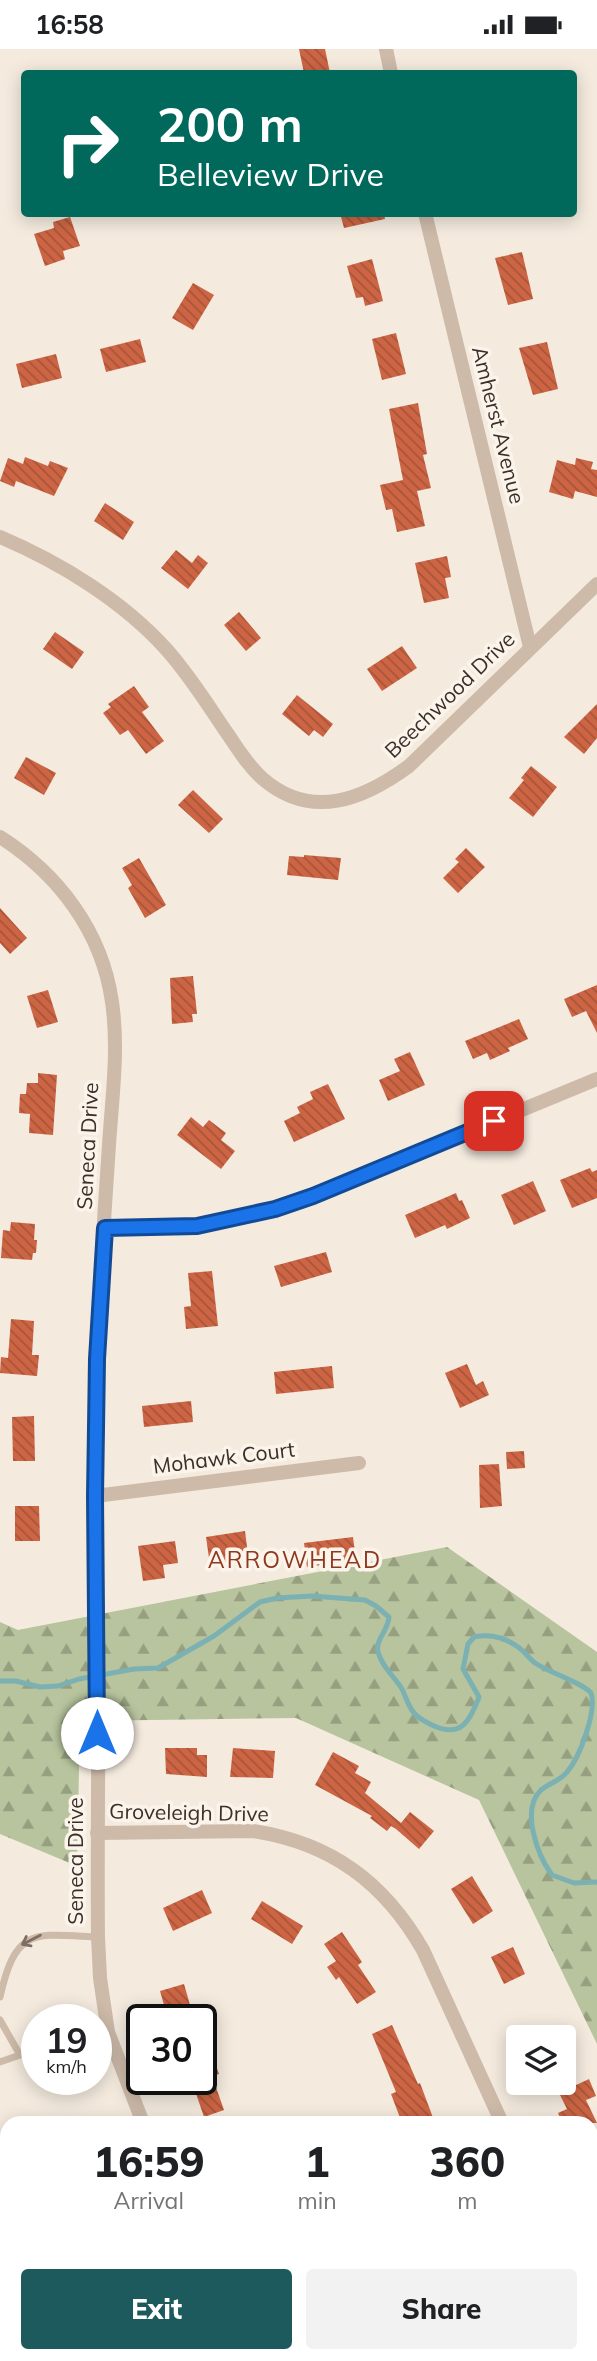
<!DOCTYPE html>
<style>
:root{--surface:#fff;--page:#f2f2f2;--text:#202124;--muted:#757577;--accent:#1c5a5e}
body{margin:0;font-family:Mulish,sans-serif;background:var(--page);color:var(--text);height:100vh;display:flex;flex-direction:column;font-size:26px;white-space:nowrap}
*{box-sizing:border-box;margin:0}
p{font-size:23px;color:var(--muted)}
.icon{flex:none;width:38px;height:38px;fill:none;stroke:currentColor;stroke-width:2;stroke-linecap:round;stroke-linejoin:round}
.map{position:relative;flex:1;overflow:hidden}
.details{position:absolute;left:0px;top:2067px;width:598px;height:247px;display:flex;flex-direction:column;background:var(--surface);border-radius:21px 21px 0 0;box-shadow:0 4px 18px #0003}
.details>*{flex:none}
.top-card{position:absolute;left:21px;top:21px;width:556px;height:147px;border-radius:7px;box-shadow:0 4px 18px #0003;background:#00695c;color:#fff;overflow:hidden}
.controls{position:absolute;left:506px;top:1976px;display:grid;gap:14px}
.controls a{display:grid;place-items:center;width:70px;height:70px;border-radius:7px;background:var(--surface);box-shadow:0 4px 18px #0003;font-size:35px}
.speed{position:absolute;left:21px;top:1955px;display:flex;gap:14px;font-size:35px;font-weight:700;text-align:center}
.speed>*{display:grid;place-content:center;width:91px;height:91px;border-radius:50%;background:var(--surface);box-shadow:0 4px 18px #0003;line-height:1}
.speed small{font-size:18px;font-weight:400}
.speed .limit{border:4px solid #111;border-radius:10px;background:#fff;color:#111}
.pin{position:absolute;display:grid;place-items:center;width:60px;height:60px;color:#fff;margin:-30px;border-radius:14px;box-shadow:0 4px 10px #0006}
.me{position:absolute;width:77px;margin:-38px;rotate:0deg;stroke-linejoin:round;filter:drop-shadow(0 0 5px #0008)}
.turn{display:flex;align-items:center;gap:24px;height:147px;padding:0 21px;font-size:32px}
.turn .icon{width:91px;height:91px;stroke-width:2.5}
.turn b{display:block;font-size:49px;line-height:60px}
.eta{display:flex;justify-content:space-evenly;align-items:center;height:119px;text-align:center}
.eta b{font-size:42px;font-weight:800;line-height:49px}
.button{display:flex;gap:14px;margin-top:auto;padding:14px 21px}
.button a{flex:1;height:80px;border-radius:7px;background:var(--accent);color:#fff;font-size:28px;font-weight:800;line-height:80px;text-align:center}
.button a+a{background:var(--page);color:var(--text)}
.status{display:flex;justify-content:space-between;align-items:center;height:49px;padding:0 35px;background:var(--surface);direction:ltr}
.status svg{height:19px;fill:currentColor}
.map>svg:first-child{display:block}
</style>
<div class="status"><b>16:58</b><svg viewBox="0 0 49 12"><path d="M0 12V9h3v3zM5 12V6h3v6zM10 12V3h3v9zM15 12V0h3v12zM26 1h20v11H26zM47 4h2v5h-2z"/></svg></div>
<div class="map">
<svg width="597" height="2312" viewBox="0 0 597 2312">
<defs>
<pattern id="forest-firs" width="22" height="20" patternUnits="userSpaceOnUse" patternTransform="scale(1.75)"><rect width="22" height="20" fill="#b7c49d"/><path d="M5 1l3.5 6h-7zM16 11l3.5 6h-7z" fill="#96a080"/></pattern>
<pattern id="building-back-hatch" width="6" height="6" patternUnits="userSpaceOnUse" patternTransform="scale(1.75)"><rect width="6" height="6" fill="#cd6544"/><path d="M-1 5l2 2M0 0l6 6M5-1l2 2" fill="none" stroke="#a75439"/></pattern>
</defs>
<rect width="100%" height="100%" fill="#f4eade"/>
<path fill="url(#forest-firs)" d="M447 1498 597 1603V1995L479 1751 296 1669 80 1672 77 1817 0 1785V1573L18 1581Z"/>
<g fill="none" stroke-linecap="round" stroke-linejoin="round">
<path stroke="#7bb1b3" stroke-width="5" d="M0 1632H16L40 1638 58 1637 79 1630 134 1620 158 1619 214 1587 260 1553 277 1549 312 1547 365 1551 376 1557 389 1568C388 1582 375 1591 378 1603 382 1618 394 1627 402 1640 406 1648 408 1657 414 1664 419 1670 426 1673 432 1676 461 1690 470 1672 479 1648L463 1620 468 1595 474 1588C492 1584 510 1590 523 1602 527 1606 530 1610 535 1614 548 1623 583 1634 591 1644 597 1662 580 1708 567 1723 560 1732 549 1734 541 1741 520 1761 538 1807 552 1826L574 1834 597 1833"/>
</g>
<g fill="url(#building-back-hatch)">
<path d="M299 0H325L330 24H304Z"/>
<path d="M340 164H384L385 170 344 179Z"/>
<path d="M70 168 80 197 63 202 65 210 45 217 34 185 54 179 53 173Z"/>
<path d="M522 203 533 250 508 256 495 209Z"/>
<path d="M372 210 383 252 365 257 363 248 356 249 347 217Z"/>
<path d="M193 234 214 246 193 281 172 269Z"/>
<path d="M396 284 406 325 382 331 372 290Z"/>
<path d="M140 290 146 313 106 323 100 300Z"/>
<path d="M547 293 558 340 533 346 519 299Z"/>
<path d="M56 305 62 329 22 339 16 315Z"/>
<path d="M418 354 427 405 423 406 431 439 417 442 425 477 397 483 392 460 386 461 380 436 403 431 389 360Z"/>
<path d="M25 408 48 417 50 412 68 419 54 447 16 432 14 438 0 432 8 409 23 415Z"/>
<path d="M576 409 593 413 591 420 597 421V448L575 442 573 450 549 443 557 411 575 416Z"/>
<path d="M105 454 134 473 123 491 94 472Z"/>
<path d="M176 501 192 514 198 506 208 514 188 540 161 519Z"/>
<path d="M447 507 451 528 445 529 449 549 424 554 415 514Z"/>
<path d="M239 563 261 589 246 602 224 576Z"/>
<path d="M55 583 84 603 72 620 43 600Z"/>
<path d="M402 597 417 619 382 642 367 620Z"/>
<path d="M134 637 149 658 142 663 164 692 146 705 128 681 120 686 103 664 111 658 108 655Z"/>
<path d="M297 646 333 675 323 688 314 681 309 687 282 665Z"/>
<path d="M597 655V689L584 705 564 688Z"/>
<path d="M26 708 56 724 44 746 14 729Z"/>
<path d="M531 717 557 738 533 768 509 749 524 731 521 729Z"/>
<path d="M193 741 223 770 209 784 178 756Z"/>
<path d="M466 799 485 818 458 844 443 829 459 813 455 810Z"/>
<path d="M304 806 341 809 338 831 287 826 289 807 304 808Z"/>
<path d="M139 809 166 856 145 869 128 839 132 836 122 819Z"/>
<path d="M0 859 27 889 10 905 0 894Z"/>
<path d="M193 927 197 965H192L193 973 172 975 170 929Z"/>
<path d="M597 936V984L586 962 572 968 564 950Z"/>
<path d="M48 941 58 973 37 979 27 947Z"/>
<path d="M519 970 528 990 508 999 510 1002 490 1011 487 1004 473 1010 465 992Z"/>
<path d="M410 1003 425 1036 388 1052 379 1031 400 1022 394 1010Z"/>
<path d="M38 1024 57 1026 53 1086 29 1084 30 1065 19 1064 20 1045H26L27 1034H38Z"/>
<path d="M328 1035 345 1070 294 1093 284 1072 300 1064 297 1058 313 1050 310 1043Z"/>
<path d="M191 1068 203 1078 209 1071 226 1084 221 1091 235 1102 221 1120 177 1086Z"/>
<path d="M590 1119 592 1123 597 1121V1149L572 1159 560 1131Z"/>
<path d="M533 1132 546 1162 514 1176 501 1146Z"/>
<path d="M456 1144 459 1152 462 1151 470 1169 447 1180 445 1176 415 1189 405 1166Z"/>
<path d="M11 1173 35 1175 34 1191H37L36 1204H33L32 1211 1 1209 3 1181 10 1182Z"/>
<path d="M326 1203 332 1223 281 1238 274 1217Z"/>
<path d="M212 1222 218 1277 186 1280 184 1258 191 1257 188 1224Z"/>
<path d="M11 1270 34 1272 32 1306H39L37 1327 0 1324 1 1308 8 1309Z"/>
<path d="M467 1315 476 1336 483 1332 489 1346 460 1359 445 1324Z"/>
<path d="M332 1317 334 1339 276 1345 274 1323Z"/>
<path d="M191 1352 193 1373 144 1378 142 1357Z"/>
<path d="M34 1367 35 1412H13L12 1368Z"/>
<path d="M524 1402 525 1419 507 1420 506 1403Z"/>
<path d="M499 1415 502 1457 480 1459 479 1416Z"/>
<path d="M15 1457H39L40 1492H15Z"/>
<path d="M245 1482 248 1506 230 1508 231 1513 210 1516 206 1488Z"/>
<path d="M353 1488 356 1511 307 1518 304 1494Z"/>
<path d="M175 1492 178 1514 163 1516 165 1529 143 1532 138 1497Z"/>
<path d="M165 1699H197V1706H207V1728L166 1725Z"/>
<path d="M233 1699 275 1702 273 1729 230 1728Z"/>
<path d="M333 1703 359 1717 355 1724 371 1733 365 1744 401 1774 410 1763 434 1782 419 1800 396 1780 391 1777 387 1782 370 1769 372 1767 315 1736Z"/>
<path d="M472 1827 493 1862 473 1875 451 1840Z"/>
<path d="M202 1841 212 1864 173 1882 163 1859Z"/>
<path d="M262 1852 303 1877 292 1895 251 1870Z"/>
<path d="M342 1883 362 1913 358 1916 376 1943 357 1955 339 1928 336 1931 327 1918 336 1912 324 1895Z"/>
<path d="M513 1898 525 1925 504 1935 491 1908Z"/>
<path d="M184 1935 194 1970H168L160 1942Z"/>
<path d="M392 1976 418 2035 420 2034 435 2074H402L391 2045 396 2043 372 1985Z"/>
<path d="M203 2002 206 2010 213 2008 219 2025 212 2027 224 2061 204 2068 191 2030H201V2003Z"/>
<path d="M589 2030 596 2047 586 2051 597 2074H562L558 2064 567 2060 559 2044Z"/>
</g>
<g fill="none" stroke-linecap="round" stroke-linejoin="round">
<g stroke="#cdbaa9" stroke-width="7">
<path d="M0 1948C16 1877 34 1885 98 1888"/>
<path d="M0 1971 20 2006 37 2001"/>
<path d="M0 2013 20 2006"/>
</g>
<g stroke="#cdbaa9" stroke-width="14">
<path d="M386 0 391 24"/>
<path d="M425 164 530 598"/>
<path d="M0 488C61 514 123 552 167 601 190 627 208 656 227 684 238 700 248 717 263 730 312 772 364 750 409 717L597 535"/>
<path d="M0 788C58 825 102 882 112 953 119 1000 112 1049 109 1096 104 1167 100 1237 97 1308 92 1408 98 1507 98 1606 99 1700 97 1794 98 1888L100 1929 108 1983 143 2074"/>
<path d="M105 1179 197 1177 240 1169 313 1147 597 1030"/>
<path d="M95 1447 359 1414"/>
<path d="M97 1784 253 1782C331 1794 384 1833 423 1901L502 2074"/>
<path d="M0 2201 7 2200"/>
<path d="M232 2306 234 2312"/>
</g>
</g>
<defs><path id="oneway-shaft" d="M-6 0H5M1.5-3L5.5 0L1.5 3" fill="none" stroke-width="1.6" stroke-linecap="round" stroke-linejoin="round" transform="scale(1.75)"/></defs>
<use stroke="#7c6e63" href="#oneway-shaft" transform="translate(31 1891) rotate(153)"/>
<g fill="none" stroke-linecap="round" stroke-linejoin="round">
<g stroke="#114b97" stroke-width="18">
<path id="route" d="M97 1684 95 1447 97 1310 105 1179 197 1177 275 1160 313 1147 494 1072"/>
</g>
<use href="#route" stroke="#1a73e8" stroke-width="12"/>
</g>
<g text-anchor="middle" stroke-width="7" stroke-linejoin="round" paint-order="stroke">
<g font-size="21" fill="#3a2f29" stroke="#fbf4eb">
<text transform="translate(498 376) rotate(76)" y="7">Amherst Avenue</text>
<text transform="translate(450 646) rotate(-44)" y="7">Beechwood Drive</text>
<text transform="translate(88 1097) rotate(-87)" y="7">Seneca Drive</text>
<text transform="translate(224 1409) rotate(-7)" y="7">Mohawk Court</text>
<text transform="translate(189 1764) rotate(1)" y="7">Groveleigh Drive</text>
<text transform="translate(76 1812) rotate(-90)" y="7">Seneca Drive</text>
</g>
<g font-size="23" letter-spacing="2" fill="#8e381d" stroke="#fbf4eb">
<text x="295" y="1519">ARROWHEAD</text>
</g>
</g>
</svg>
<div class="controls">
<a><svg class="icon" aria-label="layers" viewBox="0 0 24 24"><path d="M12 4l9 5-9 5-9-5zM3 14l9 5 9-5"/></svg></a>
</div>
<div class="speed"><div>19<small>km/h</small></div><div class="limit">30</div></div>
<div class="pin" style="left:494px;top:1072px;background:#d93025"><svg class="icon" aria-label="arrive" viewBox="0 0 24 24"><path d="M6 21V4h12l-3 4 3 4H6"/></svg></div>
<svg class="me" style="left:97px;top:1684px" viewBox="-20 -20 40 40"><circle r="19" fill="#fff"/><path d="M0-13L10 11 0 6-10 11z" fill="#1a73e8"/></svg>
<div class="top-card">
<div class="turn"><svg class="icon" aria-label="right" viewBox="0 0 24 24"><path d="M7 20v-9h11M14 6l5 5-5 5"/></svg><div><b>200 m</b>Belleview Drive</div></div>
</div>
<section class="details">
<div class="eta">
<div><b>16:59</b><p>Arrival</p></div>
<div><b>1</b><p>min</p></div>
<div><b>360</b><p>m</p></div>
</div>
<div class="button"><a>Exit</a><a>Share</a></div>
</section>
</div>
